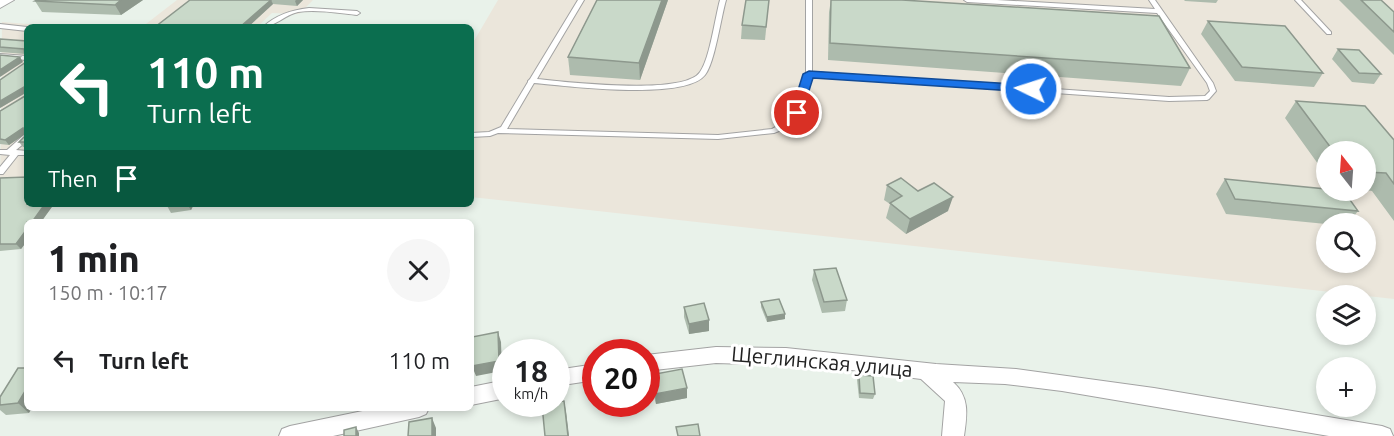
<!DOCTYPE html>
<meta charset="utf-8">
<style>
:root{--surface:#fff;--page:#f6f6f6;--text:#202124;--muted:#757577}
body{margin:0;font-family:Ubuntu,sans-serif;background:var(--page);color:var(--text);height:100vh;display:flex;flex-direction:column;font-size:22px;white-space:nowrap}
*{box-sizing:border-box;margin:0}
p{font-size:20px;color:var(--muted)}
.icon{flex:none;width:33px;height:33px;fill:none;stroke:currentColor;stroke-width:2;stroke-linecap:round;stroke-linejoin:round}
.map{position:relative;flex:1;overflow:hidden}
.details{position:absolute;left:24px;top:219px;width:450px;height:192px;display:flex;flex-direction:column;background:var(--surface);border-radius:9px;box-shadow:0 3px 9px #0003}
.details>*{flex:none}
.top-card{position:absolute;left:24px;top:24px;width:450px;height:183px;border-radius:9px;box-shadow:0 3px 9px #0003;background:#0b6e4f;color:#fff;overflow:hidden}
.needle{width:39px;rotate:343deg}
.buttons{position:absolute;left:1316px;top:141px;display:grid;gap:12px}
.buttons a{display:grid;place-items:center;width:60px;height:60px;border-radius:50%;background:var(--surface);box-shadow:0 3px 9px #0003;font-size:30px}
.speed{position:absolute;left:492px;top:339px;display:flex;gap:12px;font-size:30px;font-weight:700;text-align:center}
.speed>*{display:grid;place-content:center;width:78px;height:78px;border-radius:50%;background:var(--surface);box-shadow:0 3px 9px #0003;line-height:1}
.speed small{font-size:15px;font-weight:400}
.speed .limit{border:9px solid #d22;background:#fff;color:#111}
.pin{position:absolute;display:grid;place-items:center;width:51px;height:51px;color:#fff;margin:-26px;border:3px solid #fff;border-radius:50%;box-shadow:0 2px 6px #0007}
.me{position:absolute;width:66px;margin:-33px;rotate:274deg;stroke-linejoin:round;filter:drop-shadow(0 0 4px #0008)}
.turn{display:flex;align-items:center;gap:21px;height:126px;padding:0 24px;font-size:27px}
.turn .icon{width:78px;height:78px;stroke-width:2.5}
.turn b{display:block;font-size:42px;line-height:51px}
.then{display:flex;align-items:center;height:57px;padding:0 24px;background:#0003;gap:12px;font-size:22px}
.round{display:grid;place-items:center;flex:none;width:63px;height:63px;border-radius:32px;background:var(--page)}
.headline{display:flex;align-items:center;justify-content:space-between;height:102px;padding:0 24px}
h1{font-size:36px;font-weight:800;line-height:45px}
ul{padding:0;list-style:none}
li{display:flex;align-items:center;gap:18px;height:78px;padding:0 24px}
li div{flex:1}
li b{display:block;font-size:22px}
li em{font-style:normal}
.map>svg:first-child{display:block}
</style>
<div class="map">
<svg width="1394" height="436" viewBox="0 0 1394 436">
<rect width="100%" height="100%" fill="#e9f2ea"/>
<g fill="#ebe6db" fill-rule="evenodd">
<path d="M177 0H313L299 14 272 13 257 27H142Z"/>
<path d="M498 0H1394V299L471 197V46ZM1326 152H1365V190H1326ZM1326 224H1365V262H1326Z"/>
<path d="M2 22 68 27H27V192L0 193Z"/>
</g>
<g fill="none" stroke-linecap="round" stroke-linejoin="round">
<g stroke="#a3a3a3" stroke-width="2">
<g id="lane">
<path d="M578 0H584L537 79C566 82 684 96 700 72 710 58 715 18 720 0H726C721 17 715 62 705 75 685 101 567 86 534 83L507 129 718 135 772 129 783 123 794 112 806 74V0H812V72L1169 97 1205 96 1210 91 1207 83 1157 13 967 2 964 0H997L1155 9 1149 0H1155L1213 83 1216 91 1209 99 1207 100 1169 101 812 76 801 113 789 127 774 133 718 139 498 133 490 136 471 137V133L489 132 501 127 528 82V81L530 79Z"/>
<path d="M1295 0H1301L1331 32V34H1327Z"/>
<path d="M309 8 357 11 360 13 357 15C338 13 317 9 298 12 285 15 274 27 263 27 276 15 291 10 309 8Z"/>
<path d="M0 24 27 27V31L0 28Z"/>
<path d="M0 54 27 56V60L0 58Z"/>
<path d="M24 135H27V141L16 150 27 151V155H18L3 174H0V167L10 155 0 154V150H7Z"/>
</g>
</g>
<g stroke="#a3a3a3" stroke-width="2">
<g id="street">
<path d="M0 0H14L0 8Z"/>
<path d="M716 347 786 348 936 364 1016 369 1154 388 1382 426 1390 429 1393 436H1329L1062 391 1005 384 953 382C970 397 967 415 964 436H942L945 401 921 379 820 366 716 363 646 371V355Z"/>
<path d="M596 364V380L556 386V370Z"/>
<path d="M506 380V398L471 405V387Z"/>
<path d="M377 408H429L426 414 419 417 333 436H279L282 429 290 426Z"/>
</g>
</g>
<use href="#lane" fill="#fff" fill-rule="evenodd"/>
<use href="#street" fill="#fff" fill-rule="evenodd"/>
</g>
<g fill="#adbbad">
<path d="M37 0H143L121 15 42 12 35 1Z"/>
<path d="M190 0H303L297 6 273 4 248 27H155Z"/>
<path d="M597 0H668L640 80 570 75 568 57Z"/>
<path d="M769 0 765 40 741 39 742 25Z"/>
<path d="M831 0H902L1190 68 1181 86 828 60 829 12Z"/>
<path d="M1184 0H1218L1216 3 1185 1Z"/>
<path d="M1339 0H1381L1394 12V55Z"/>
<path d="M1208 21 1323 73 1314 87 1235 81 1201 34Z"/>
<path d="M0 39 27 41V147H23L19 142 25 136V134L9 145 0 144V111L25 96 24 94 0 108 26 62 25 54 0 52Z"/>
<path d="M1338 49 1381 74 1374 84 1352 82 1332 59Z"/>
<path d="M1296 101 1394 140V221L1372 191 1365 190V152H1326V175L1285 118Z"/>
<path d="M0 178 54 204 41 222H27V241L21 249 0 251Z"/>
<path d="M1225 179 1358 211 1348 224H1326L1226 214 1216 194Z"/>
<path d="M887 185 918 191 948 211 906 234 886 218 890 204 884 200Z"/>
<path d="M166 204H194L191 210 171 213Z"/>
<path d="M814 270 847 300 845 311 822 313 812 280Z"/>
<path d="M761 302 785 314V319L767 322 761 307Z"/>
<path d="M684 307 709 320V331L689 334 684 317Z"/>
<path d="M18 368 29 413 6 415 0 410V397Z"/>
<path d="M650 375 687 398 656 404 651 385Z"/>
<path d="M859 375 875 394 873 399 859 398 857 380Z"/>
</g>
<g fill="#8d988d">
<path d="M121 0H143L121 15 115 5Z"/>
<path d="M271 0 273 4 248 27H240Z"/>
<path d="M296 0H303L297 6 295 1Z"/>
<path d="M662 0H668L640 80 639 63Z"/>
<path d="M20 57 23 62 0 77V70Z"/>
<path d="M24 87 27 92 0 108V101Z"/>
<path d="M23 128 27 133 9 145 5 140Z"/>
<path d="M953 197 948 211 906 234 910 219Z"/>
<path d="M45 204H54L41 222H32Z"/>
<path d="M187 204H194L191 210Z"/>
<path d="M27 229V241L21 249 16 244Z"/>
<path d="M785 314V319L767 322V317Z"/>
<path d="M709 320V331L689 334V324Z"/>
<path d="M498 332 501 342 502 371 476 376 472 366Z"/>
<path d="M27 388V408H32L29 413 18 403Z"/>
<path d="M687 388V398L656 404 655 394Z"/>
<path d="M564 401 566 411 569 436H568Z"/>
<path d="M432 418 436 428V436H432Z"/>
<path d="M356 427 359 433V436H356Z"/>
</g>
<g fill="#c9d9c9" stroke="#8d988d" stroke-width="1.5">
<path d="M37 0H121L115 5 35 1Z"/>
<path d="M190 0H271L240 27H155Z"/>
<path d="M597 0H662L639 63 568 57Z"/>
<path d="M746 0H769L766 27 742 25Z"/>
<path d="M831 0H902L1159 16 1190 68 830 43Z"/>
<path d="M1361 0H1381L1394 12V32Z"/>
<path d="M1208 21 1285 26 1323 73 1242 67Z"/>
<path d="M0 39 27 41V142H19L25 136 23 128 5 140 0 139V111L25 96 24 87 0 101V80L26 62 24 49 0 47Z"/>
<path d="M1338 49 1359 50 1381 74 1359 73Z"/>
<path d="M0 55 20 57 0 70Z"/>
<path d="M1296 101 1365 106 1394 140V184L1386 173 1365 172V152H1334Z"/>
<path d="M27 177V204H45L32 222H27V229L16 244H0V178Z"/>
<path d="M901 178 918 191 934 183 953 197 910 219 890 203 902 196 887 185Z"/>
<path d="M1225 179 1326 189V190H1343L1358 211 1235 199Z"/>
<path d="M836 268 847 300 824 302 814 270Z"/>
<path d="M779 299 785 314 767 317 761 302Z"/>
<path d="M704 303 709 320 689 324 684 307Z"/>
<path d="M498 332 499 361 472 366V337Z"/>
<path d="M18 368H27V388L18 403 0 405V397Z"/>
<path d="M682 369 687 388 655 394 650 375Z"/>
<path d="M859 375 873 376 875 394 860 393Z"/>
<path d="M564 401 568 436H545L542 405 556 404V402Z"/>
<path d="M432 418V436H408L409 422Z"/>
<path d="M698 424 700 436H678L676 427Z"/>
<path d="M356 427V436H344V430Z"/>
</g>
<path fill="#1a73e8" stroke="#114b97" stroke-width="1.5" d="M809 71 1031 85 1037 89 1031 92 813 78 802 113 793 116 791 113 803 74Z"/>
<g text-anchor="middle" stroke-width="6" stroke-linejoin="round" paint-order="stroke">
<g font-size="21" fill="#222" stroke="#fff">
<text transform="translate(822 362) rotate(5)" y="7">Щеглинская улица</text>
</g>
</g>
</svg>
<div class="buttons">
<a><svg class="needle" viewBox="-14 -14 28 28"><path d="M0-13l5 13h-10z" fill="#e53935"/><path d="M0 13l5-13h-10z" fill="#757577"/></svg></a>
<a><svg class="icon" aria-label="search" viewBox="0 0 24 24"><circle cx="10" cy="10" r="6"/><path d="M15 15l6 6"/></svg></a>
<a><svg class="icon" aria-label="layers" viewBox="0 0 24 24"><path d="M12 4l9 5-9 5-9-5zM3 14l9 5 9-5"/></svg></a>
<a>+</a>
</div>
<div class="speed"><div>18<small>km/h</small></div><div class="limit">20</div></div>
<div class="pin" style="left:797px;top:113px;background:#d93025"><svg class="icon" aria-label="arrive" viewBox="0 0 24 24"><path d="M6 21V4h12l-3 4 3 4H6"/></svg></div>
<svg class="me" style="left:1031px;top:89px" viewBox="-20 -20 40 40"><circle r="17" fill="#1a73e8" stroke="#fff" stroke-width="3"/><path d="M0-11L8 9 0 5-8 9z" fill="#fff"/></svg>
<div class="top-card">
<div class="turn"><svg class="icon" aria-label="left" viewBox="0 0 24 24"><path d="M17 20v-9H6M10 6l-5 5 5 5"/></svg><div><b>110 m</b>Turn left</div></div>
<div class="then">Then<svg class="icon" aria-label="arrive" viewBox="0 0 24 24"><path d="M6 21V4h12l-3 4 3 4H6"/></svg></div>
</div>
<section class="details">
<div class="headline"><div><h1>1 min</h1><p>150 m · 10:17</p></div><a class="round"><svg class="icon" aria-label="close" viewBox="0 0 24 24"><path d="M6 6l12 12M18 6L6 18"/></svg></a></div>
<ul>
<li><svg class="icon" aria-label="left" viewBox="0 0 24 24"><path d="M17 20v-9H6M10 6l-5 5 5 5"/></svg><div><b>Turn left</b></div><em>110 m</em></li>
</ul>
</section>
</div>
